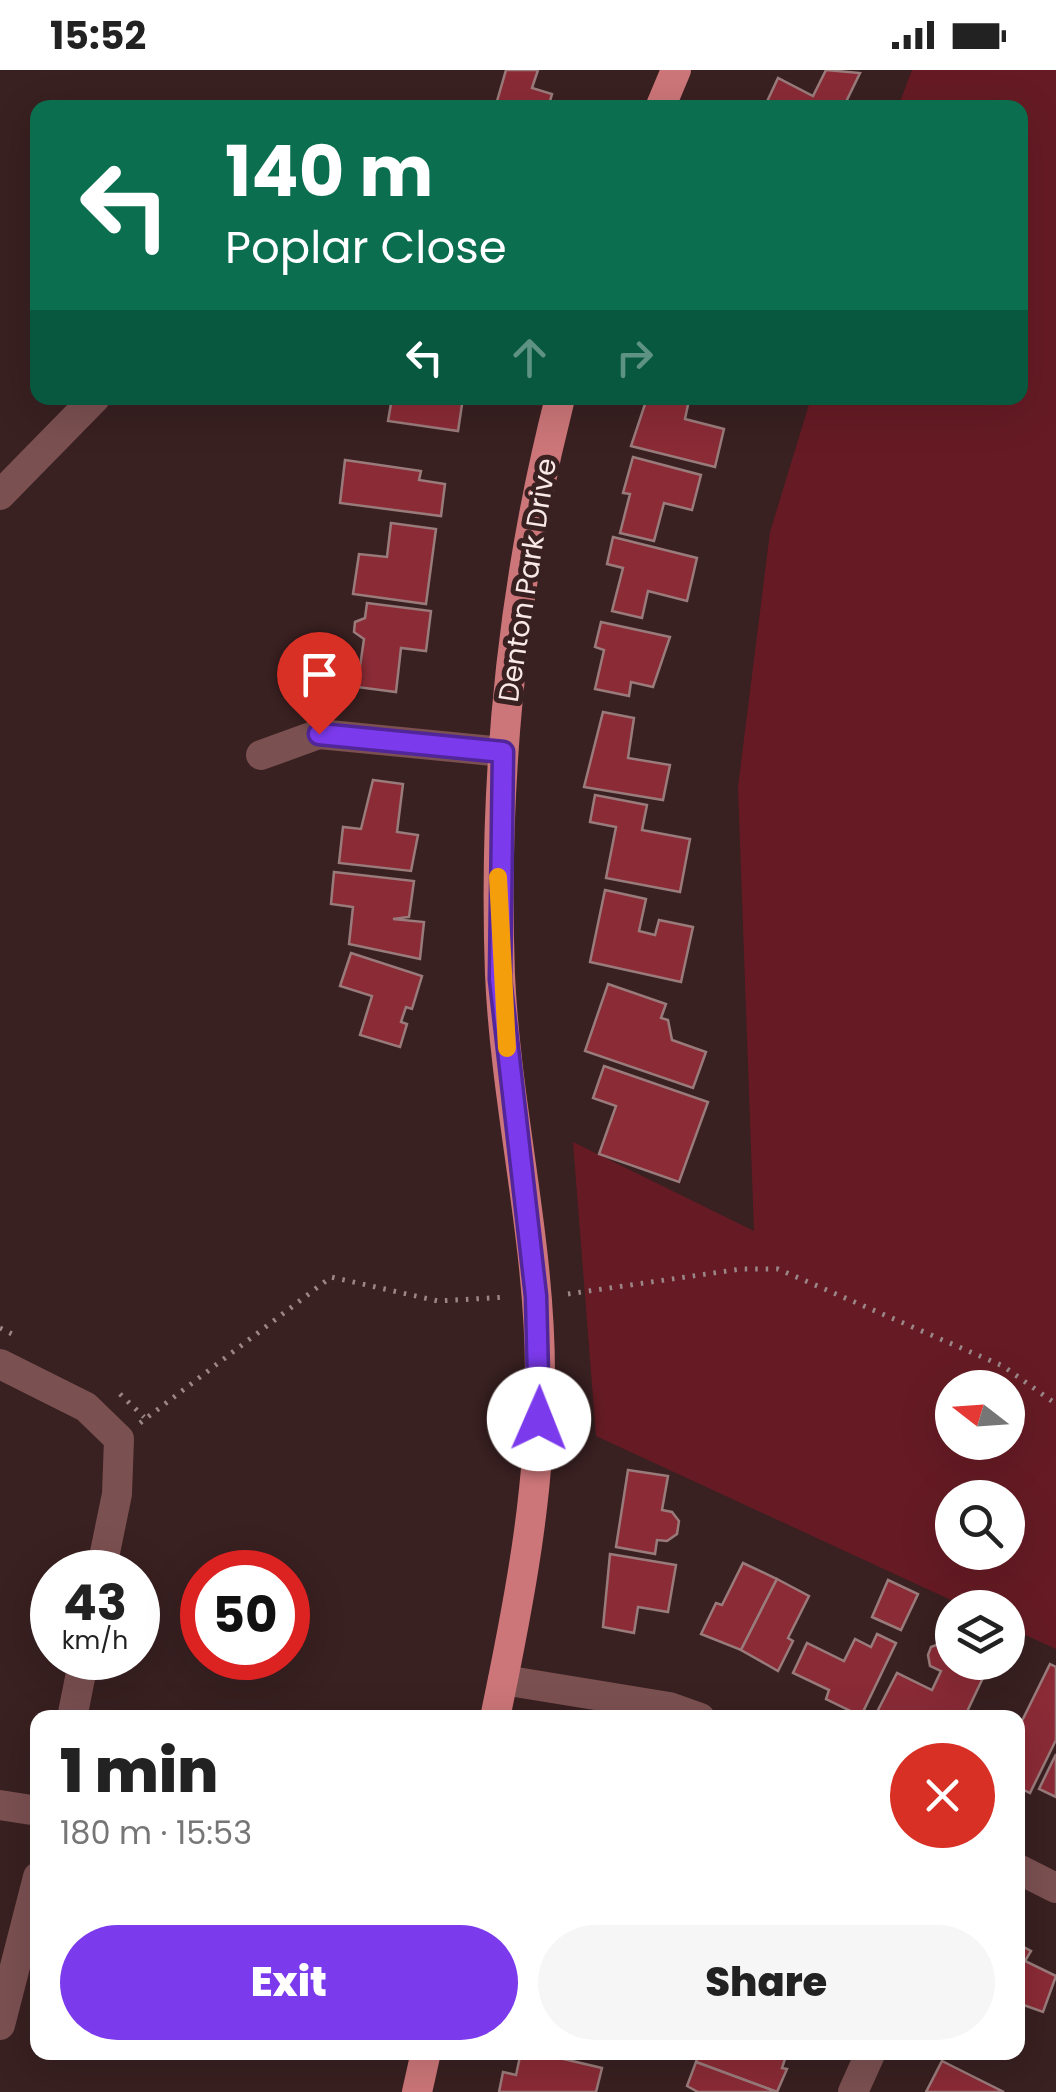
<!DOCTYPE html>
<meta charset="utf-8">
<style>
:root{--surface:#fff;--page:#f6f6f6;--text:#222;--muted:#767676;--accent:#7c3aed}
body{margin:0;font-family:Poppins,sans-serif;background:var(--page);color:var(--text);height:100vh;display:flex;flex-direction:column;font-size:38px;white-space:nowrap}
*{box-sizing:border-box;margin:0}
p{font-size:32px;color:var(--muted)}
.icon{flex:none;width:55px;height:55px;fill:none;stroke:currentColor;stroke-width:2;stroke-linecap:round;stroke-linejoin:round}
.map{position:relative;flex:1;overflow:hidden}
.side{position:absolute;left:30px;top:1640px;width:995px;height:350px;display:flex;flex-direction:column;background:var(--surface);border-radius:20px;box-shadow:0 10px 40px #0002}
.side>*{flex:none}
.top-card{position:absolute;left:30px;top:30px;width:998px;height:305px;border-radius:20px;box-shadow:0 10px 40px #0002;background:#0b6e4f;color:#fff;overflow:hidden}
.needle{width:65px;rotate:287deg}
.fabs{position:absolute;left:935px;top:1300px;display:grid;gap:20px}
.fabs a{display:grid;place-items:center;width:90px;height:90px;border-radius:50%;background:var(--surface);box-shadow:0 10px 40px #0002;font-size:50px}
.speed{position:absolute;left:30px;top:1480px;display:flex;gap:20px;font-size:50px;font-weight:700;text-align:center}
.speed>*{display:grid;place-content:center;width:130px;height:130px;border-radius:50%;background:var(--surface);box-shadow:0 10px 40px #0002;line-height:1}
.speed small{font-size:25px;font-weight:400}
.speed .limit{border:15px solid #d22;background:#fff;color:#111}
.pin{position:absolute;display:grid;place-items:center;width:85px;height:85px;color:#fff;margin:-102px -42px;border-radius:50% 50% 50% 0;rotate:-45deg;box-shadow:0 0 10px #0007}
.pin .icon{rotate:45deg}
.me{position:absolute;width:110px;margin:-55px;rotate:1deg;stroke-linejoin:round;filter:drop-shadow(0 0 8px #0008)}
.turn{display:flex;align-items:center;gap:35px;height:210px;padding:0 30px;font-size:45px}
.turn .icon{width:130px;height:130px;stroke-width:2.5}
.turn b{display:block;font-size:70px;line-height:85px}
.lanes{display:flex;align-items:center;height:95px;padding:0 30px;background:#0003;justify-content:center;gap:50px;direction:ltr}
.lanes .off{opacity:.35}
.round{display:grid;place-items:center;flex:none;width:105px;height:105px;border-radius:52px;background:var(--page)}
.head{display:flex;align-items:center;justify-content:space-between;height:170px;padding:0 30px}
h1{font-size:60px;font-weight:800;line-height:75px}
.button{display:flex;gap:20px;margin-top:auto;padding:20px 30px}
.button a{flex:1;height:115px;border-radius:60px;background:var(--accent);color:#fff;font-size:40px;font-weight:800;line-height:115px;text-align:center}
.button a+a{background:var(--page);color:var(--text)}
.status{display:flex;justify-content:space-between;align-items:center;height:70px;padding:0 50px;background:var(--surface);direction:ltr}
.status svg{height:28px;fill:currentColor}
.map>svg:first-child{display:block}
</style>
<div class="status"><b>15:52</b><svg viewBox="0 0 49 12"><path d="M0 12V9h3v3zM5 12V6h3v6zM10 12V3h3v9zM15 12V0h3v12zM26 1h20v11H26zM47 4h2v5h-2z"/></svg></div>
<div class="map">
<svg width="1056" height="2022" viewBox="0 0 1056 2022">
<rect width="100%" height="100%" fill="#392021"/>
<path fill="#661b24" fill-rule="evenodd" d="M912 0H1056V1579L1008 1557V1538L966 1537 596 1366 573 1072 754 1161 738 717 770 462 811 328H1020V38L898 37ZM952 1318H1008V1372H952ZM952 1428H1008V1482H952Z"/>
<g fill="#8a2b36" stroke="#9a7b7b" stroke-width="2.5">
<path d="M506 0H538L532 18 552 24 548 38H495Z"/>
<path d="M826 0 860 3 843 38H764L778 8 813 26Z"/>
<path d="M392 328H463L458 361 388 351Z"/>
<path d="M647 328 689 330 685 349 724 359 715 397 631 376Z"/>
<path d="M633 387 701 405 692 440 664 433 654 471 620 463 630 424 623 423Z"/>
<path d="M345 390 421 401 419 410 445 414 441 446 340 433Z"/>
<path d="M391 453 436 459 426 534 353 524 359 484 387 487Z"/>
<path d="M613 467 697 488 687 531 648 521 642 548 612 541 623 498 607 494Z"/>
<path d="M367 533 431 541 426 581 401 578 396 622 357 617 364 569 354 562 355 552 365 548Z"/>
<path d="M601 552 670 567 653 617 631 612 629 626 595 619 604 580 595 577Z"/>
<path d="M603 642 634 648 628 688 670 695 663 730 584 717Z"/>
<path d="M373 710 403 714 397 762 418 765 411 801 339 793 343 757 361 759Z"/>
<path d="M595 725 647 735 642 760 690 769 680 822 606 808 616 757 590 752Z"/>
<path d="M334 802 414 811 409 847 393 849 424 852 420 889 349 874 353 837 331 834Z"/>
<path d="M605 820 646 829 639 861 655 865 659 850 693 857 681 912 590 892Z"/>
<path d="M351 883 422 906 412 939 406 937 401 952 407 954 400 977 360 965 372 926 340 916Z"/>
<path d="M608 914 666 934 661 948 668 950 672 970 706 982 693 1018 585 981Z"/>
<path d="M604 996 708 1032 679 1112 599 1084 616 1036 593 1028Z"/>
<path d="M628 1400 668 1406 662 1440 672 1442 679 1451 677 1464 667 1471 657 1470 655 1484 616 1477Z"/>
<path d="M610 1484 676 1495 668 1542 638 1537 634 1563 603 1557Z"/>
<path d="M743 1493 777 1509 741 1580 701 1564 716 1533 722 1535Z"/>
<path d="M777 1509 809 1526 788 1568 793 1571 778 1601 741 1580Z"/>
<path d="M888 1510 918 1524 901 1560 872 1547Z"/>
<path d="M877 1564 896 1573 861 1646 826 1629 829 1620 793 1603 807 1573 844 1591 855 1569 871 1577Z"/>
<path d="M944 1572 952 1576V1592L989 1595 964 1648H888L877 1642 897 1603 932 1620 941 1601 930 1596 928 1585 931 1577Z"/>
<path d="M1050 1594 1056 1597V1670L1030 1723 1018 1717V1659Z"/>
<path d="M1056 1684V1727L1039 1719Z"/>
<path d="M1018 1874 1031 1881 1025 1891 1056 1906 1043 1942 1018 1933Z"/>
<path d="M521 1982H556L555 1987 602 1998 596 2022H499L503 2002 516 2005Z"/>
<path d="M699 1982H778L786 1986 782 1998 787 1999 777 2022 696 1992Z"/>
<path d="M942 1991 1004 2022H926Z"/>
<path d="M696 1992 777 2022H698L687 2016Z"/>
</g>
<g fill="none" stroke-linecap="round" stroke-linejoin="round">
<g stroke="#9c8788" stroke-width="5" stroke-dasharray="2.5 8" stroke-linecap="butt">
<path d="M568 1224 741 1199H778L1003 1296 1056 1334"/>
<path d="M0 1258 14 1265"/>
<path d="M120 1324 144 1347"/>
<path d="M140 1353 331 1207 438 1231 507 1227"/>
</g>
<g stroke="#7b5051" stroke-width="30">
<path d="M0 425 95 328"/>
<path d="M261 685 319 664 503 682"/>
<path d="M0 1294 86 1337 119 1369 117 1424 101 1502"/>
<path d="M503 1610 669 1637 700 1648"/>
<path d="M72 1648 84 1588"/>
<path d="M0 1735 38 1741"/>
<path d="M1018 1799 1056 1818"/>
<path d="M0 1955 38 1807"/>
<path d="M853 2022 871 1982"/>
</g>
<g stroke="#cc7679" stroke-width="30">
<path d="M660 38 676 0"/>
<path d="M495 1648C519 1533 541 1420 540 1303 540 1170 506 1038 500 905 493 710 512 516 560 328"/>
<path d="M417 2022 426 1982"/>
</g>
</g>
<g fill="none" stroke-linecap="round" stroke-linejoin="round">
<g stroke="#51269a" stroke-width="25">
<path id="route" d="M319 664 503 682 500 909 536 1226 539 1349"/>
</g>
<use href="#route" stroke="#7c3aed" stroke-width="18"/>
<path stroke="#f59e0b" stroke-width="18" d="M498 807 507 978"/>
</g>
<g text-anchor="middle" stroke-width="10" stroke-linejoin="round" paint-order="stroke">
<g font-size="28" fill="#f9e8e8" stroke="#392021">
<text transform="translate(527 510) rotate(-81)" y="10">Denton Park Drive</text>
</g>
</g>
</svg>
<div class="fabs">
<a><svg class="needle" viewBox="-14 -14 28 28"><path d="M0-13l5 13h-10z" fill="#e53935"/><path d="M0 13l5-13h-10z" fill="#767676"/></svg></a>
<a><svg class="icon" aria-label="search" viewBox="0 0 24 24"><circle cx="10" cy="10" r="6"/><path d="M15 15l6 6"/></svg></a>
<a><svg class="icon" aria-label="layers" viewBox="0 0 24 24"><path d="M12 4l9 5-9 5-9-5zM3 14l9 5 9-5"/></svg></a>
</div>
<div class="speed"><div>43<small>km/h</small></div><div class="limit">50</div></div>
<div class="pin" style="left:319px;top:664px;background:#d93025"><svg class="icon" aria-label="arrive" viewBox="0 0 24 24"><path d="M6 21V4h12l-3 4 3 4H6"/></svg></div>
<svg class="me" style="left:539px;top:1349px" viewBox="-20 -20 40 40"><circle r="19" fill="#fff"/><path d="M0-13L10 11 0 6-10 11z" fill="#7c3aed"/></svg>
<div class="top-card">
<div class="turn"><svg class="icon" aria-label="left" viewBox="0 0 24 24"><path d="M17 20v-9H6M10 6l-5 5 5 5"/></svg><div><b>140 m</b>Poplar Close</div></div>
<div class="lanes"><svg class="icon" aria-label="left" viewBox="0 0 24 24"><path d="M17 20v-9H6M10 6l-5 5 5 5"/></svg><svg class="icon off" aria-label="ahead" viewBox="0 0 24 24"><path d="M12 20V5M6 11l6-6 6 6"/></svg><svg class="icon off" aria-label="right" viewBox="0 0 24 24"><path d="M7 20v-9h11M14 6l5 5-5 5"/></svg></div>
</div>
<section class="side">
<div class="head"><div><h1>1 min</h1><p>180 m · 15:53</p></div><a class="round" style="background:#d93025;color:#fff"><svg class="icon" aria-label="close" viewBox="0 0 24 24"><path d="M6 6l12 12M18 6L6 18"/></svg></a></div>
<div class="button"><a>Exit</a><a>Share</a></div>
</section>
</div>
